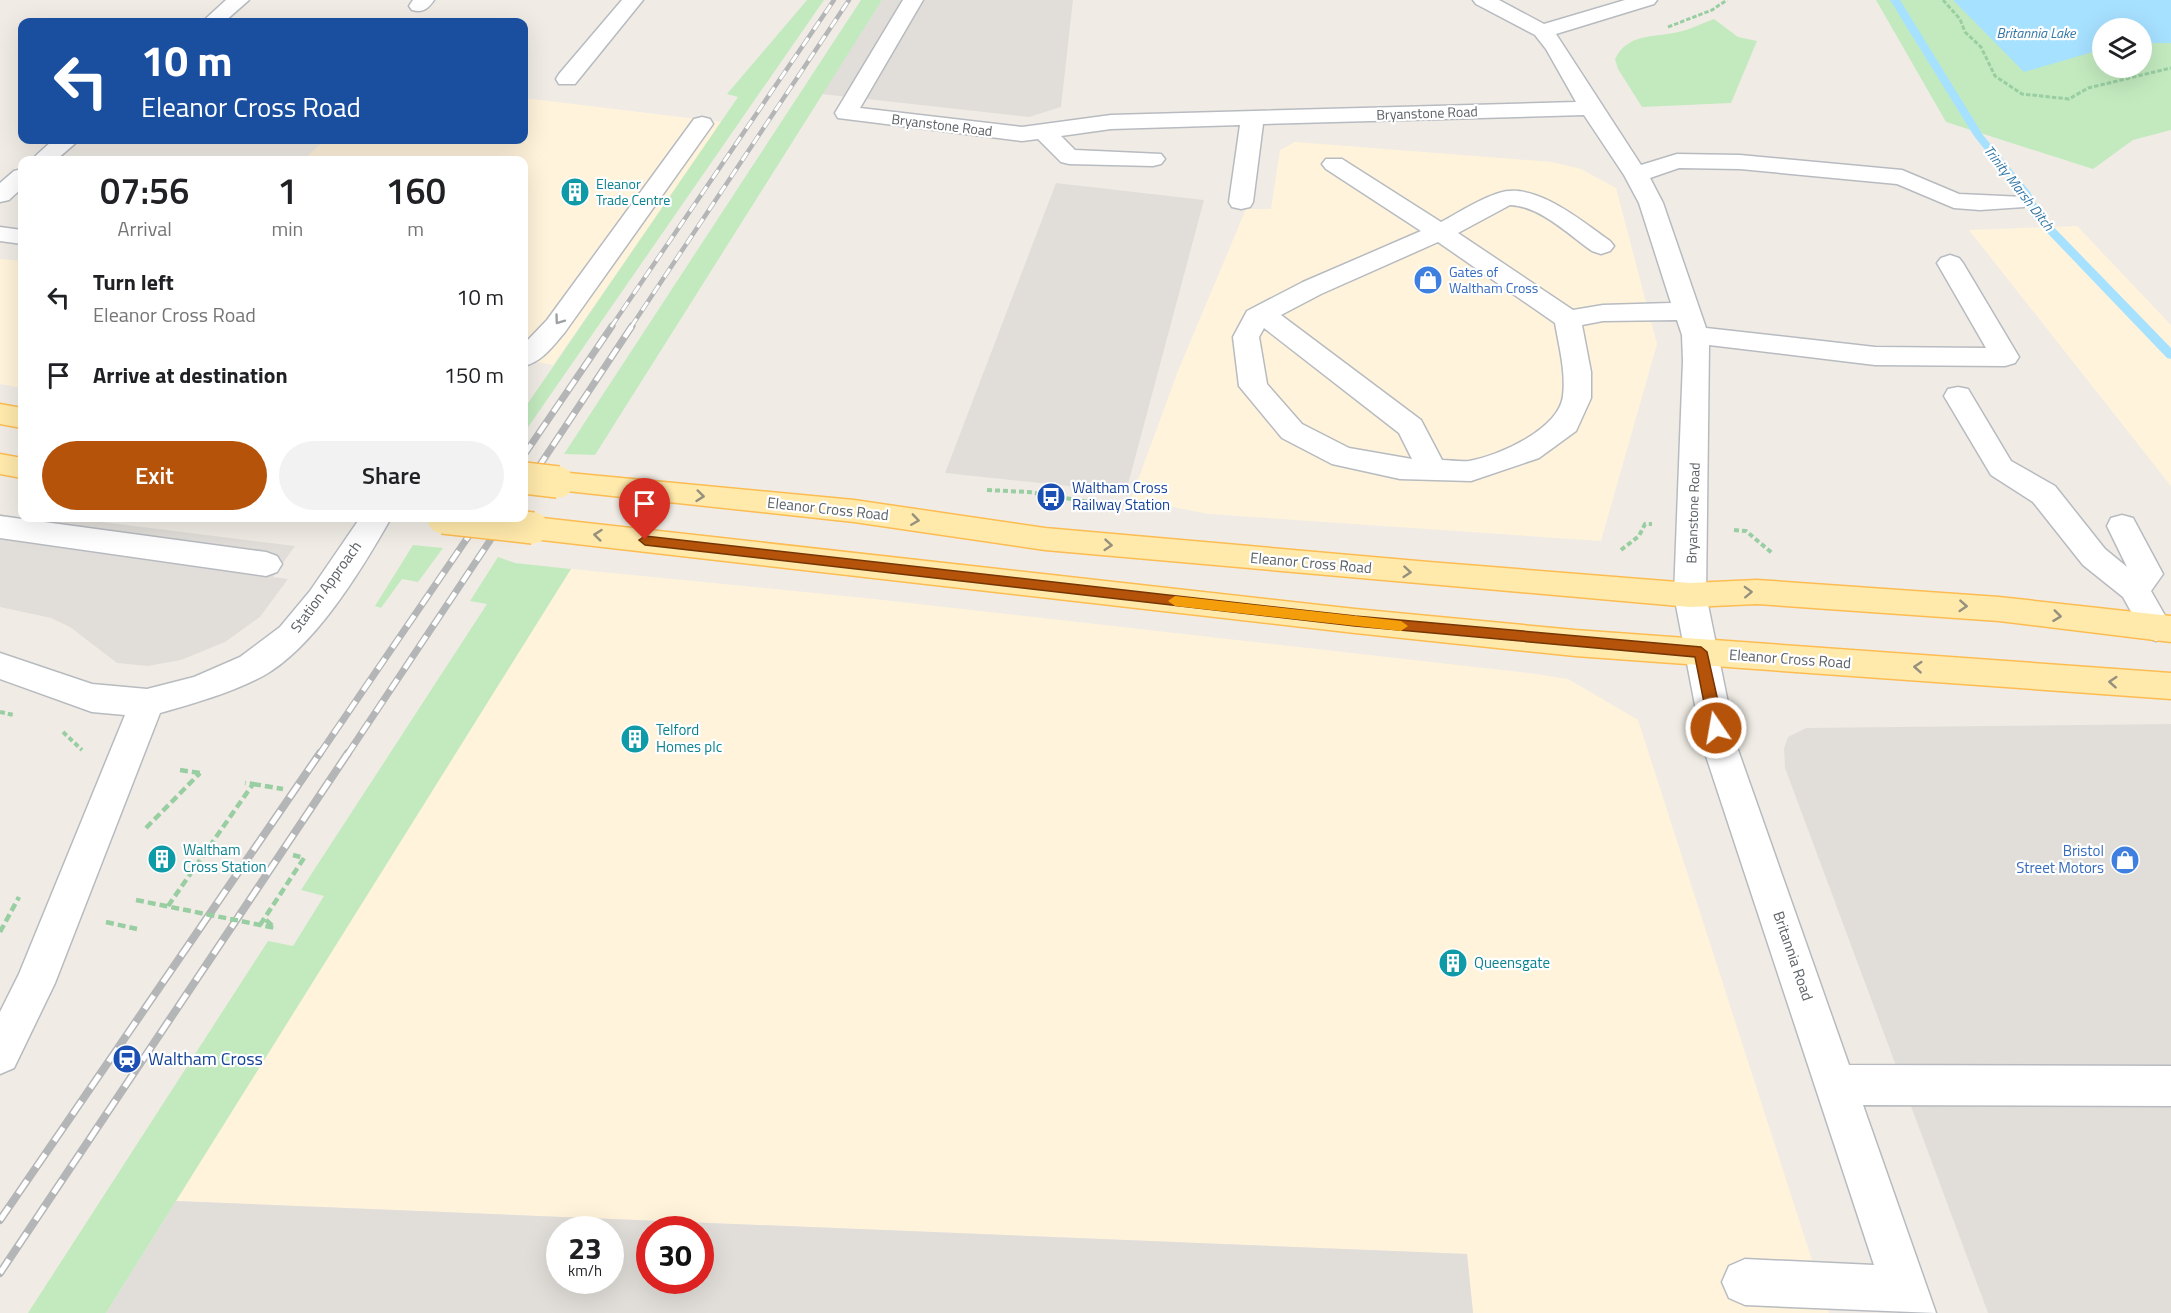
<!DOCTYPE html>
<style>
:root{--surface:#fff;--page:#f2f2f2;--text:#202124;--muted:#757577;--accent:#b45309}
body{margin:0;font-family:"Titillium Web",sans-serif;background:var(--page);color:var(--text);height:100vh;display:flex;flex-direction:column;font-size:22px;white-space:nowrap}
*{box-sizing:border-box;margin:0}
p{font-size:20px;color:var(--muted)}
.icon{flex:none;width:33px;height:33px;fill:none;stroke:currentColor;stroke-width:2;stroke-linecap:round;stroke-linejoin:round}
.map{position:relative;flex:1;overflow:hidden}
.side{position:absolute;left:18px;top:156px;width:510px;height:366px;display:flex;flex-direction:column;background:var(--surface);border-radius:12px;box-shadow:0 6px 24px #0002}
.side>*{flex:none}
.top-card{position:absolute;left:18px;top:18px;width:510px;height:126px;border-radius:12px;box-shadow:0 6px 24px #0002;background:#1a4fa0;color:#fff;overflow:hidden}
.controls{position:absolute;left:2092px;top:18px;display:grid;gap:12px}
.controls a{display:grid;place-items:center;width:60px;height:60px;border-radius:50%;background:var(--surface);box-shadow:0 6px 24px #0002;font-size:30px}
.speed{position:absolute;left:546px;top:1216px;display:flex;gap:12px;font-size:30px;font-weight:700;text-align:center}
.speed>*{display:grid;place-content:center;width:78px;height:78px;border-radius:50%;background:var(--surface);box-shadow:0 6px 24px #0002;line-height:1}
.speed small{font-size:15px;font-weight:400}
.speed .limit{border:9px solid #d22;background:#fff;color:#111}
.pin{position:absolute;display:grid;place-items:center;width:51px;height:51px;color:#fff;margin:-62px -26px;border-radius:50% 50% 50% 0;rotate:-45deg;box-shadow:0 0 6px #0007}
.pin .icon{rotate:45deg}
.me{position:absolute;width:66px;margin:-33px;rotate:348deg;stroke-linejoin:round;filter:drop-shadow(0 0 4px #0008)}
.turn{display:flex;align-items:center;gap:21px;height:126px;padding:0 24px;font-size:27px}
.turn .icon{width:78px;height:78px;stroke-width:2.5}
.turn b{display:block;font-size:42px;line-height:51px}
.eta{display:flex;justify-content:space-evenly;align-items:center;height:102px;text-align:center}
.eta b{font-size:36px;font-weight:600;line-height:42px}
.primary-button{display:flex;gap:12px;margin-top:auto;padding:12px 24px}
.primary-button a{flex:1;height:69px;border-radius:36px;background:var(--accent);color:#fff;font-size:24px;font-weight:600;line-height:69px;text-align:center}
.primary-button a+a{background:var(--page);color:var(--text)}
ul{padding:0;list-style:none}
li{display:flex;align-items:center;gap:18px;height:78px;padding:0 24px}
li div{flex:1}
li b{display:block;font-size:22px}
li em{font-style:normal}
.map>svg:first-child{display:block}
</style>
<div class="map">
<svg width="2171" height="1313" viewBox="0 0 2171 1313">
<rect width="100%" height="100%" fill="#f0ece5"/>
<g fill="#fff3db">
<path d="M524 98 721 122 553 365 524 360V160H303L325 140H524Z"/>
<path d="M1295 142 1552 162 1581 169 1616 188 1657 344 1601 541 1209 514 1131 499 1178 371 1246 209H1271L1280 150Z"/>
<path d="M2077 226 2171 325V486L1969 230Z"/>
<path d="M0 259 22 261V388L0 384Z"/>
<path d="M571 569 865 598 1529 673 1568 679 1638 720 1829 1313H1473L1467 1254 176 1201Z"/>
</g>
<g fill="#e1ded9" fill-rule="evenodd">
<path d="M882 0H1073L1061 107 1029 117 821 94Z"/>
<path d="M1056 183 1204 200 1126 492 945 473Z"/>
<path d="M0 514 39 521H94L295 546 273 577 288 579 260 617 225 642 181 660 148 666 117 663 70 627 51 618 0 607Z"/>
<path d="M2171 724V1313H1988L1785 768 1784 748 1788 737 1806 728Z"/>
<path d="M176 1201 1467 1254 1473 1313H106ZM560 1230H610V1281H560ZM650 1230H700V1281H650Z"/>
</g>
<g fill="#c3eabf" fill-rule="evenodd">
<path d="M807 0H824L524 433V409L738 97 727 94Z"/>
<path d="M861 0H882L595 455 564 454Z"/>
<path d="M1876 0H2171V130L2133 140 2093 169 1946 122ZM2103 28H2142V68H2103Z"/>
<path d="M1714 19 1738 37 1757 41 1731 103 1642 107 1618 69 1615 59C1628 33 1652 38 1678 32 1690 30 1702 23 1714 19Z"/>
<path d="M413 545 443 548 418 582 402 579 381 608 375 606Z"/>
<path d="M498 557 515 563 571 569 106 1313H28L268 941 293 946 324 896 301 890 487 604 470 601Z"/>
</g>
<path fill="#a6e1ff" d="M1953 0H2171V43H2142V28H2103V49L2024 72Z"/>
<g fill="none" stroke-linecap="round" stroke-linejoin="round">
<path fill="#a6e1ff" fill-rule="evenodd" d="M1890 0H1900L1983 135 2030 192 2042 215 2171 348V359L2167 358 2033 218 2021 195 1974 136Z"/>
<g stroke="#b7bbc0" stroke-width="3">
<g id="minor">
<path d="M226 0H249L224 22H202Z"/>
<path d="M413 0H434C428 9 423 13 412 10L409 6Z"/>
<path d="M622 0H643L575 84H559L556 79 559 74Z"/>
<path d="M903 0H923L860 108 1022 127 1111 115 1576 102 1546 49 1535 35 1476 4 1473 0H1499L1544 24 1625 0H1657L1654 4 1556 34 1641 165 1677 154 1740 155 1902 170 1959 194 2024 197 2027 202 2024 207 1980 210 1954 208 1897 184 1740 169 1679 168 1650 178 1663 203 1706 328 1875 347 1986 348 1937 263 1941 258 1950 255 1959 258 1963 263 2019 357 2015 363 2005 366 1875 365 1709 345 1706 595 1737 747 1849 1065 2171 1066V1106L1863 1105 1936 1313 1745 1305 1729 1298 1722 1282 1729 1266 1745 1259 1874 1265 1703 747 1674 595 1683 361 1682 335 1677 320 1603 321 1582 325 1591 372V398L1576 431 1539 458 1471 481 1400 479 1332 464 1282 438 1239 386 1233 337 1247 311 1303 282 1421 231 1326 169 1322 164 1326 159H1342L1441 222C1460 212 1479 199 1499 193 1535 181 1583 222 1610 241L1614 246 1610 251 1601 254 1592 251C1569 235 1540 206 1510 205L1458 233 1573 310 1603 305 1671 303 1639 203 1624 175 1584 115 1263 124 1253 202 1250 207 1241 209 1232 207 1229 202 1240 125 1111 129 1061 136 1075 150 1161 154 1165 159 1161 164 1153 166 1069 164 1061 162 1038 139 1022 141 838 118 835 113ZM1438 242 1555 323C1559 346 1566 372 1563 396 1559 429 1499 456 1469 461 1461 462 1450 460 1442 460L1421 420 1281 315 1321 294ZM1264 328 1399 433 1412 459 1349 448 1302 424 1267 384 1259 337Z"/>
<path d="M702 117 710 119 713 124 565 332C553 346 542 362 524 366V344L547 320 694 119Z"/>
<path d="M53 140H79L56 160H31Z"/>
<path d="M22 169V188L9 200 0 202V183L14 171Z"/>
<path d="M0 227 22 230V244L0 241Z"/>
<path d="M1958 387 1968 389 2011 461 2055 486 2105 549 2127 567 2107 526 2111 518 2122 515 2133 518 2163 574 2151 591 2171 626 2167 637 2156 641 2145 637 2123 597 2083 565 2033 502 1991 475 1944 396 1948 389Z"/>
<path d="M0 516 266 552 277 556 282 564 277 572 266 576 0 538Z"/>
<path d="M360 518H391C362 569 315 647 263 676 231 693 195 703 160 713L55 983 14 1068 0 1074V1012L19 974 125 715 92 712 0 679V653L92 684 147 689 194 677 240 657 280 627 310 591Z"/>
</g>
</g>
<g stroke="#fdbc51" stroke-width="3">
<g id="major">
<path d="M0 404 22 408V428L0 424Z"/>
<path d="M0 454 22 458V478L0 474Z"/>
<path d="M558 472 854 500 1045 528 1429 562 1690 583 1757 580 1999 597 2171 616V642L1999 621 1757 604 1690 607 1045 550 854 522 548 489 543 482 548 475Z"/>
<path d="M533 517 1355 609 1575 630 2171 673V699L1575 656 1355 633 533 539 522 536 518 528 522 520Z"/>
</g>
</g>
<g stroke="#99cea3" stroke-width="3" stroke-dasharray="4.5 2" stroke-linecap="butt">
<path d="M1943 0 1960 19 1965 32 1981 47 1995 76 2022 94 2069 99 2088 88 2171 68"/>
<path d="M1668 27 1712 10 1727 0"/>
</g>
<g stroke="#99cea3" stroke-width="4" stroke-dasharray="5 3" stroke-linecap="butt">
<path d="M987 490 1029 492 1102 504"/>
<path d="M1734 530 1746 531 1772 553"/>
<path d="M1621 550 1639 536 1645 524H1652"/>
<path d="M0 712 14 715"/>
<path d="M63 732 82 750"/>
</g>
<g stroke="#99cea3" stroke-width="4.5" stroke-dasharray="8 4" stroke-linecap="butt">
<path d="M180 770 200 773"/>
<path d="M253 784 283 789"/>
<path d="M146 828 200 773"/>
<path d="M168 906 253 784 245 783"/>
<path d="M266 920 275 928"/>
<path d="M106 922 137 929"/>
<path d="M260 925 304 858 293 855"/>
<path d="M0 932 19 897"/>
</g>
<use href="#minor" fill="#fff" fill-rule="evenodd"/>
<use href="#major" fill="#ffe9ab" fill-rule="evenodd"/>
<g stroke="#b4b5b6" stroke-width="4.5">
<g id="rail-far2">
<path d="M611 327 834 0"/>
<path d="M631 327 849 0"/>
</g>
</g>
<g stroke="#b4b5b6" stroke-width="7">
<g id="rail-far1">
<path d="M524 455 612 326"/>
<path d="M524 489 632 326"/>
<path d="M319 755 481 518"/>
<path d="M347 755 505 518"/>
</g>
</g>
<g stroke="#b4b5b6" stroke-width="8">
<g id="rail">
<path d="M0 1220 320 753"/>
<path d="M0 1273 348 753"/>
</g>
</g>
<use href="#rail-far2" stroke="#fff" stroke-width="3" stroke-dasharray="10" stroke-linecap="butt"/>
<use href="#rail-far1" stroke="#fff" stroke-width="4.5" stroke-dasharray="13" stroke-linecap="butt"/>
<use href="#rail" stroke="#fff" stroke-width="5" stroke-dasharray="16" stroke-linecap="butt"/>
<g stroke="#fdbc51" stroke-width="34" stroke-linecap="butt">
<g id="major-bridge">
<path d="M524 478 558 482"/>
<path d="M443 518 533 528"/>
</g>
</g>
<path stroke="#99cea3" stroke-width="4.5" stroke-dasharray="8 4" stroke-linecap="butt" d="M136 900 275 928"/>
<use href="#major-bridge" stroke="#ffe9ab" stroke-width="31"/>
</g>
<defs><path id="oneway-chevron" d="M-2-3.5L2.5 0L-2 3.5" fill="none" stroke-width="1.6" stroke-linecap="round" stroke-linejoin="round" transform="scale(1.5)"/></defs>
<use stroke="#9da1a3" href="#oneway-chevron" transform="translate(559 320) rotate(126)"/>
<g stroke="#95917e">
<use href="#oneway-chevron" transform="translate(700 496) rotate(6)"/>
<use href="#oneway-chevron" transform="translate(915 520) rotate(8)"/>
<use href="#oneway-chevron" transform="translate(598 535) rotate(-174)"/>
<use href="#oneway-chevron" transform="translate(1108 545) rotate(5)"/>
<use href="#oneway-chevron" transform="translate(1407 572) rotate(5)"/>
<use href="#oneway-chevron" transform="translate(1748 592) rotate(-2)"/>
<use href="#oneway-chevron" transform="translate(1963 606) rotate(4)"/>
<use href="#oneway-chevron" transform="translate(2057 616) rotate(7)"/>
<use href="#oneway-chevron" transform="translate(1918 667) rotate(-176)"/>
<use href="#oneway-chevron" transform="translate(2113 682) rotate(-176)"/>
</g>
<path fill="#b45309" stroke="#753606" stroke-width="1.5" d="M645 536 1355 616 1701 647 1707 652 1724 728 1716 734 1709 728 1695 657 1355 626 645 545 639 540Z"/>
<path fill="#f59e0b" d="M1175 596 1401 621 1408 626 1401 631 1175 606 1168 601Z"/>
<defs>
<g id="building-disc" transform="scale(1.5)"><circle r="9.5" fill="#0f9aa8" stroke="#fff"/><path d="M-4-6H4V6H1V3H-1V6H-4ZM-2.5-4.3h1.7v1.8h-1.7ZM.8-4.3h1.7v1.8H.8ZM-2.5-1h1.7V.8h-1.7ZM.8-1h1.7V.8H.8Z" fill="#fff"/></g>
<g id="shop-disc" transform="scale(1.5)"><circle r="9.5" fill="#3f7fe0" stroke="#fff"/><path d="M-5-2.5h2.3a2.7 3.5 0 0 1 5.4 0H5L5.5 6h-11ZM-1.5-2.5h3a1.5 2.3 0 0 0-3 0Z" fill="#fff"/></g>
<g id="bus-disc" transform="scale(1.5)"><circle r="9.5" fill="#1a4fb4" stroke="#fff"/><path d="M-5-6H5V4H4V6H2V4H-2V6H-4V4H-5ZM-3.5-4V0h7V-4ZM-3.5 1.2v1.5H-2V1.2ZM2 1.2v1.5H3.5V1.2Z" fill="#fff"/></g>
<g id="station-disc" transform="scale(1.5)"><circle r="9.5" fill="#1a4fb4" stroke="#fff"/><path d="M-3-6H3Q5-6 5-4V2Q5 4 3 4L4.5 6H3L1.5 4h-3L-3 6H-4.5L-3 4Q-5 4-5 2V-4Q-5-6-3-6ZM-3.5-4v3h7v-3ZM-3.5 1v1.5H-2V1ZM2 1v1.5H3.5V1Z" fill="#fff"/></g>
</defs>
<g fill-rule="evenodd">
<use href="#building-disc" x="575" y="192"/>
<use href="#shop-disc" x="1428" y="280"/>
<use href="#bus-disc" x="1051" y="497"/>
<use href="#building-disc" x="635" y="739"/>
<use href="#building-disc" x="162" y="859"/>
<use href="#shop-disc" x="2125" y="860"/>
<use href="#building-disc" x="1453" y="963"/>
<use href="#station-disc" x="127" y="1059"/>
</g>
<g text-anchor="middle" stroke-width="4.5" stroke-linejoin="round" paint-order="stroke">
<g font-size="14" font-style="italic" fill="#3478a7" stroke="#fff">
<text x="2036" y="38">Britannia Lake</text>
<text transform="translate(2019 188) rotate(52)" y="5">Trinity Marsh Ditch</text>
</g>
<g font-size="14" fill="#5c6266" stroke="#fff">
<text transform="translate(1427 113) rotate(-2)" y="5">Bryanstone Road</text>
<text transform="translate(942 125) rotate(7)" y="5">Bryanstone Road</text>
<text transform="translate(1693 513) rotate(-88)" y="5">Bryanstone Road</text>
</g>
<g font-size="14" fill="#0d838f" stroke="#fff" text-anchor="start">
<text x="596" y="189">Eleanor<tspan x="596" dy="16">Trade Centre</tspan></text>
</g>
<g font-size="14" fill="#366cbe" stroke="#fff" text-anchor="start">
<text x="1449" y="277">Gates of<tspan x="1449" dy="16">Waltham Cross</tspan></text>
</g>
<g font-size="15" fill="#164399" stroke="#fff" text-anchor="start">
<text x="1072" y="493">Waltham Cross<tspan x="1072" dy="17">Railway Station</tspan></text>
</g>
<g font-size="15" fill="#5c6266" stroke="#fff">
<text transform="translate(828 509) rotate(6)" y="5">Eleanor Cross Road</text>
<text transform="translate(1311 563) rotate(5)" y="5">Eleanor Cross Road</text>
<text transform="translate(326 587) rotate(-54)" y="5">Station Approach</text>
<text transform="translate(1790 659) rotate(4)" y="5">Eleanor Cross Road</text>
<text transform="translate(1793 956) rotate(71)" y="5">Britannia Road</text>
</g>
<g font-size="15" fill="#0d838f" stroke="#fff" text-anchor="start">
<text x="656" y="735">Telford<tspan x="656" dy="17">Homes plc</tspan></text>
<text x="183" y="855">Waltham<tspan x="183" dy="17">Cross Station</tspan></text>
<text x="1474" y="968">Queensgate</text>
</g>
<g font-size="15" fill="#366cbe" stroke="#fff" text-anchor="end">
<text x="2104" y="856">Bristol<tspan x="2104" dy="17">Street Motors</tspan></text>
</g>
<g font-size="18" fill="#164399" stroke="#fff" text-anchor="start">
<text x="148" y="1065">Waltham Cross</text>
</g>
</g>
</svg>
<div class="controls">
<a><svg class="icon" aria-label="layers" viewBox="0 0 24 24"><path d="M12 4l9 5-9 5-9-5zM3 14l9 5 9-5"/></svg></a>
</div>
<div class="speed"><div>23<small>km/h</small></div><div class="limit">30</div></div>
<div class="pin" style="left:645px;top:540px;background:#d93025"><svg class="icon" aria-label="arrive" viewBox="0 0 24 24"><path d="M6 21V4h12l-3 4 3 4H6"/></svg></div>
<svg class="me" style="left:1716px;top:728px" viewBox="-20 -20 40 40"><circle r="17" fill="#b45309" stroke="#fff" stroke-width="3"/><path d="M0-11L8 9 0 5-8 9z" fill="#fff"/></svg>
<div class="top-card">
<div class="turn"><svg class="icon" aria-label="left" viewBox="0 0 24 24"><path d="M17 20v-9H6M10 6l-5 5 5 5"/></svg><div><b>10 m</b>Eleanor Cross Road</div></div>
</div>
<section class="side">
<div class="eta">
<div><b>07:56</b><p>Arrival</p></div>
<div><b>1</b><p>min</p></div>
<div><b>160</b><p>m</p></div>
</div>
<ul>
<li><svg class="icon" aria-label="left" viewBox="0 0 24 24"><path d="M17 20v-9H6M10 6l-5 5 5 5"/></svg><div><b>Turn left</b><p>Eleanor Cross Road</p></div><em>10 m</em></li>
<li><svg class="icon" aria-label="arrive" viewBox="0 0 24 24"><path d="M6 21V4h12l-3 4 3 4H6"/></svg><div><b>Arrive at destination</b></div><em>150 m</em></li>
</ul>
<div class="primary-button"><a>Exit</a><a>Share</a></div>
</section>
</div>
